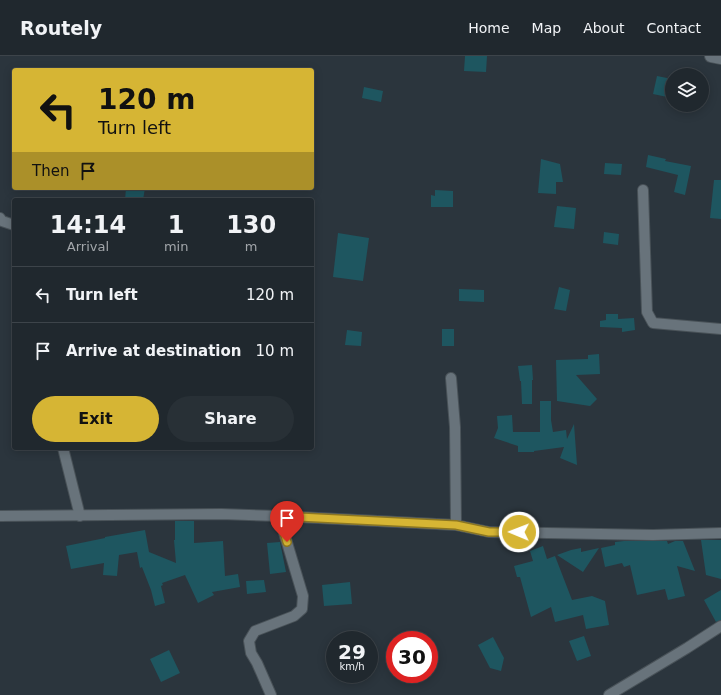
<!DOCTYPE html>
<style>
:root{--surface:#20282e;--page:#283036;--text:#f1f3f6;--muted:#a2a6aa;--line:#3d444a;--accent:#d6b534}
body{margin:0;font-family:"DejaVu Sans",sans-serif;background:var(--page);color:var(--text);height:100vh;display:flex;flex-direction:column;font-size:15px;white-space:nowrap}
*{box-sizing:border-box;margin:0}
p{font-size:13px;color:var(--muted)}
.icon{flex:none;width:22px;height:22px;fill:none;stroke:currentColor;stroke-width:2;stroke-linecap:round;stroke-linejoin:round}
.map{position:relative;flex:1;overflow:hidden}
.side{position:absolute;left:12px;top:142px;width:302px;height:252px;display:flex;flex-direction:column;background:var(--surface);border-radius:4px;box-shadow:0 2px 10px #0003,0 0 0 1px var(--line)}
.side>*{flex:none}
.top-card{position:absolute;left:12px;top:12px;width:302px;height:122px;border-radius:4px;box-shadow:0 2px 10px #0003,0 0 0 1px var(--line);background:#d6b534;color:#111;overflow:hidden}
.fabs{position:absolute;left:665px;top:12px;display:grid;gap:8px}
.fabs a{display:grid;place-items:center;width:44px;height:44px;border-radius:50%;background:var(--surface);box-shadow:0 2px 10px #0003,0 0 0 1px var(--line);font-size:20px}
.speed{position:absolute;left:326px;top:575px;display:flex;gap:8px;font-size:20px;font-weight:700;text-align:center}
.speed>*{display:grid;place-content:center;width:52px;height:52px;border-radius:50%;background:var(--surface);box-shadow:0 2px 10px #0003,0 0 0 1px var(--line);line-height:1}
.speed small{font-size:10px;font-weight:400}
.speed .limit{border:6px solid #d22;background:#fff;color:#111}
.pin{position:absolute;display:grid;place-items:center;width:34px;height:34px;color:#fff;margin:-41px -17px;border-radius:50% 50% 50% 0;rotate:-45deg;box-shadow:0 0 4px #0007}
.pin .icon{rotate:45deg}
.me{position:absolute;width:44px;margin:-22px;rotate:271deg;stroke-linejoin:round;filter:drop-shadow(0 0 3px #0008)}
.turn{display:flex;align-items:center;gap:14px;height:84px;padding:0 20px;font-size:18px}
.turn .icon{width:52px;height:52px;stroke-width:2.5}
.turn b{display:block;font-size:28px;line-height:34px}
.then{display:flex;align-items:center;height:38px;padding:0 20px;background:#0003;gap:8px;font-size:15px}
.eta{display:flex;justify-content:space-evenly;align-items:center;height:68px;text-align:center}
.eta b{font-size:24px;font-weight:700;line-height:28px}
.action{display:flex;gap:8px;margin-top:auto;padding:8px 20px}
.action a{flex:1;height:46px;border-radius:24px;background:var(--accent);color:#111;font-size:16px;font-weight:700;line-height:46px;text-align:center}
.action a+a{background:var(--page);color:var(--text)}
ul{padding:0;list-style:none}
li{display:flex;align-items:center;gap:12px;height:56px;padding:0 20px;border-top:1px solid var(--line)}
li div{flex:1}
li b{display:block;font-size:15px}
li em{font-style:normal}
header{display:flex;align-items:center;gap:24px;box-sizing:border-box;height:56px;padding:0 20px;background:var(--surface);border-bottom:1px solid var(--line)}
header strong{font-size:19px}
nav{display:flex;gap:22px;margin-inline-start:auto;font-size:14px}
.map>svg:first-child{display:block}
</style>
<header>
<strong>Routely</strong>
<nav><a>Home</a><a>Map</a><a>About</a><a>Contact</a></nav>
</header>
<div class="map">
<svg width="721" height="639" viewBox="0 0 721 639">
<rect width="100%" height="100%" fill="#2b353d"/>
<g fill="#1e5660">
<path d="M465 0H487L486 16 464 15Z"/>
<path d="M657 20 672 23V42L653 38Z"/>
<path d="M364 31 383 35 381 46 362 42Z"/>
<path d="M648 99 666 103 665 105 691 110 685 139 674 136 678 119 646 111Z"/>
<path d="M541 103 560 108 563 126H556V138L538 137Z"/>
<path d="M605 107 622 108 621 119 604 118Z"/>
<path d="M714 124H721V163L710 162Z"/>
<path d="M126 132H145L143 144H125Z"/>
<path d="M435 134 453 135V151H431V139L435 140Z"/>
<path d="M557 150 576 152 574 173 554 171Z"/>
<path d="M604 176 619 178 618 189 603 187Z"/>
<path d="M338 177 369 182 363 225 333 221Z"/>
<path d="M559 231 570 234 566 255 554 253Z"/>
<path d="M459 233 484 234V246L459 245Z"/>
<path d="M606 258H618V263L634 262 635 274 622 276V272L600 271V265L606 264Z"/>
<rect x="442" y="273" width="12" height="17"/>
<path d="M347 274 362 276 361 290 345 289Z"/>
<path d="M599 298 600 318 576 319 597 343 590 350 557 345 556 304 588 303V299Z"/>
<path d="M532 309 533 324H532V348H522L521 325H520L518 310Z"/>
<path d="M540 345H551V364L553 376 566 374 567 383 574 368 577 409 560 402 564 391 534 395V396H518V390L494 382 498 372 497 360 512 359 513 376H540Z"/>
<path d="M175 465H194V487L223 485 225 520 238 518 240 531 212 536 214 539 198 547 185 519 162 527 163 529 161 530 165 547 155 550 151 534 142 511 140 512 137 496 119 499 117 520 103 519 104 507 71 513 66 490 105 482V481L145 474 149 496 176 507 174 484H175Z"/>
<path d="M701 484H721V523L706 519Z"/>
<path d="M624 485H667L668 488 675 485H683L695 515 677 510 685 540 668 544 665 533 637 539 630 509 624 511 622 507 605 511 601 492 615 489V486Z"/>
<path d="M280 486 286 516 270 518 267 487Z"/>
<path d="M543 490 547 503 555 500 572 544 592 540 605 545 609 569 586 573 583 559 555 566 551 551 531 561 520 521H517L514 510 533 505 530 495Z"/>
<path d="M581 492V496L599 492 583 516 557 499 571 494Z"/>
<path d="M264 524 266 536 247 538 246 525Z"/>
<path d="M350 526 352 548 324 550 322 529Z"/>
<path d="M721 534V564L716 566 704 544Z"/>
<path d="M584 580 591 600 577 605 569 585Z"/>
<path d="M493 581 504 602 501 615 490 612 478 589Z"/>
<path d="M169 594 180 617 161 626 150 603Z"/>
</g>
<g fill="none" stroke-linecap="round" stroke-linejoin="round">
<g stroke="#495258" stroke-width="12">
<g id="minor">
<path d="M643 134 647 256 653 267 721 273"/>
<path d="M0 162 2 165 14 169"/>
<path d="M451 322 455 371 456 469"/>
<path d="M63 392 80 460"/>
<path d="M0 460 221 458 279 460 456 469 489 476 653 479 721 477"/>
<path d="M271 639 257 607 251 597 249 585 255 575 294 560 302 553 303 540 279 460"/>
<path d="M609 639 687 592 721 570"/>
</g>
</g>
<g stroke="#495258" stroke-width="14">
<path id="tertiary" d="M711 0 721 2"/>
</g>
<use href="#minor" stroke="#68737b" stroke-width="10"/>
<use href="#tertiary" stroke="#68737b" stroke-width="12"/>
</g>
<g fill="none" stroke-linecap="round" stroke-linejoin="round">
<g stroke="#8b7622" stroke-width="10">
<path id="route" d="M287 486 279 460 456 469 489 476H519"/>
</g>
<use href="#route" stroke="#d6b534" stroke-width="7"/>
</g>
</svg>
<div class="fabs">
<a><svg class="icon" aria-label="layers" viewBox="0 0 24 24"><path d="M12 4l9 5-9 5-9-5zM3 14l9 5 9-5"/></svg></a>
</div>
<div class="speed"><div>29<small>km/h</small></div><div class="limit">30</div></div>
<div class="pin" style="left:287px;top:486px;background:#d93025"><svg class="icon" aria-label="arrive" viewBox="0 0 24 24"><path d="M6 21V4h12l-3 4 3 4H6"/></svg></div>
<svg class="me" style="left:519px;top:476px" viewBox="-20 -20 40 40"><circle r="17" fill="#d6b534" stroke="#fff" stroke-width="3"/><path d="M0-11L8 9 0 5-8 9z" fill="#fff"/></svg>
<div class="top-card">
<div class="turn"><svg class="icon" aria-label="left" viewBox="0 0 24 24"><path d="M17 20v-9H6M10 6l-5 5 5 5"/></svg><div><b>120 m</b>Turn left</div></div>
<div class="then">Then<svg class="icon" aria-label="arrive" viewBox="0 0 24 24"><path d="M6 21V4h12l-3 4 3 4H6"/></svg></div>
</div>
<section class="side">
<div class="eta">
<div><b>14:14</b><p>Arrival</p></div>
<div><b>1</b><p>min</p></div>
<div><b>130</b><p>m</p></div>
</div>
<ul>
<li><svg class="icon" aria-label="left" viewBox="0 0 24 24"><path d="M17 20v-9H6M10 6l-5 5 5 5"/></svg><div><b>Turn left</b></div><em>120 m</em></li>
<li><svg class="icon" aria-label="arrive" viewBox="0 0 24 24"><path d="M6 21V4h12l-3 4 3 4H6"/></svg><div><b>Arrive at destination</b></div><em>10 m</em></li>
</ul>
<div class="action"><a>Exit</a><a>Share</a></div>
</section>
</div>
